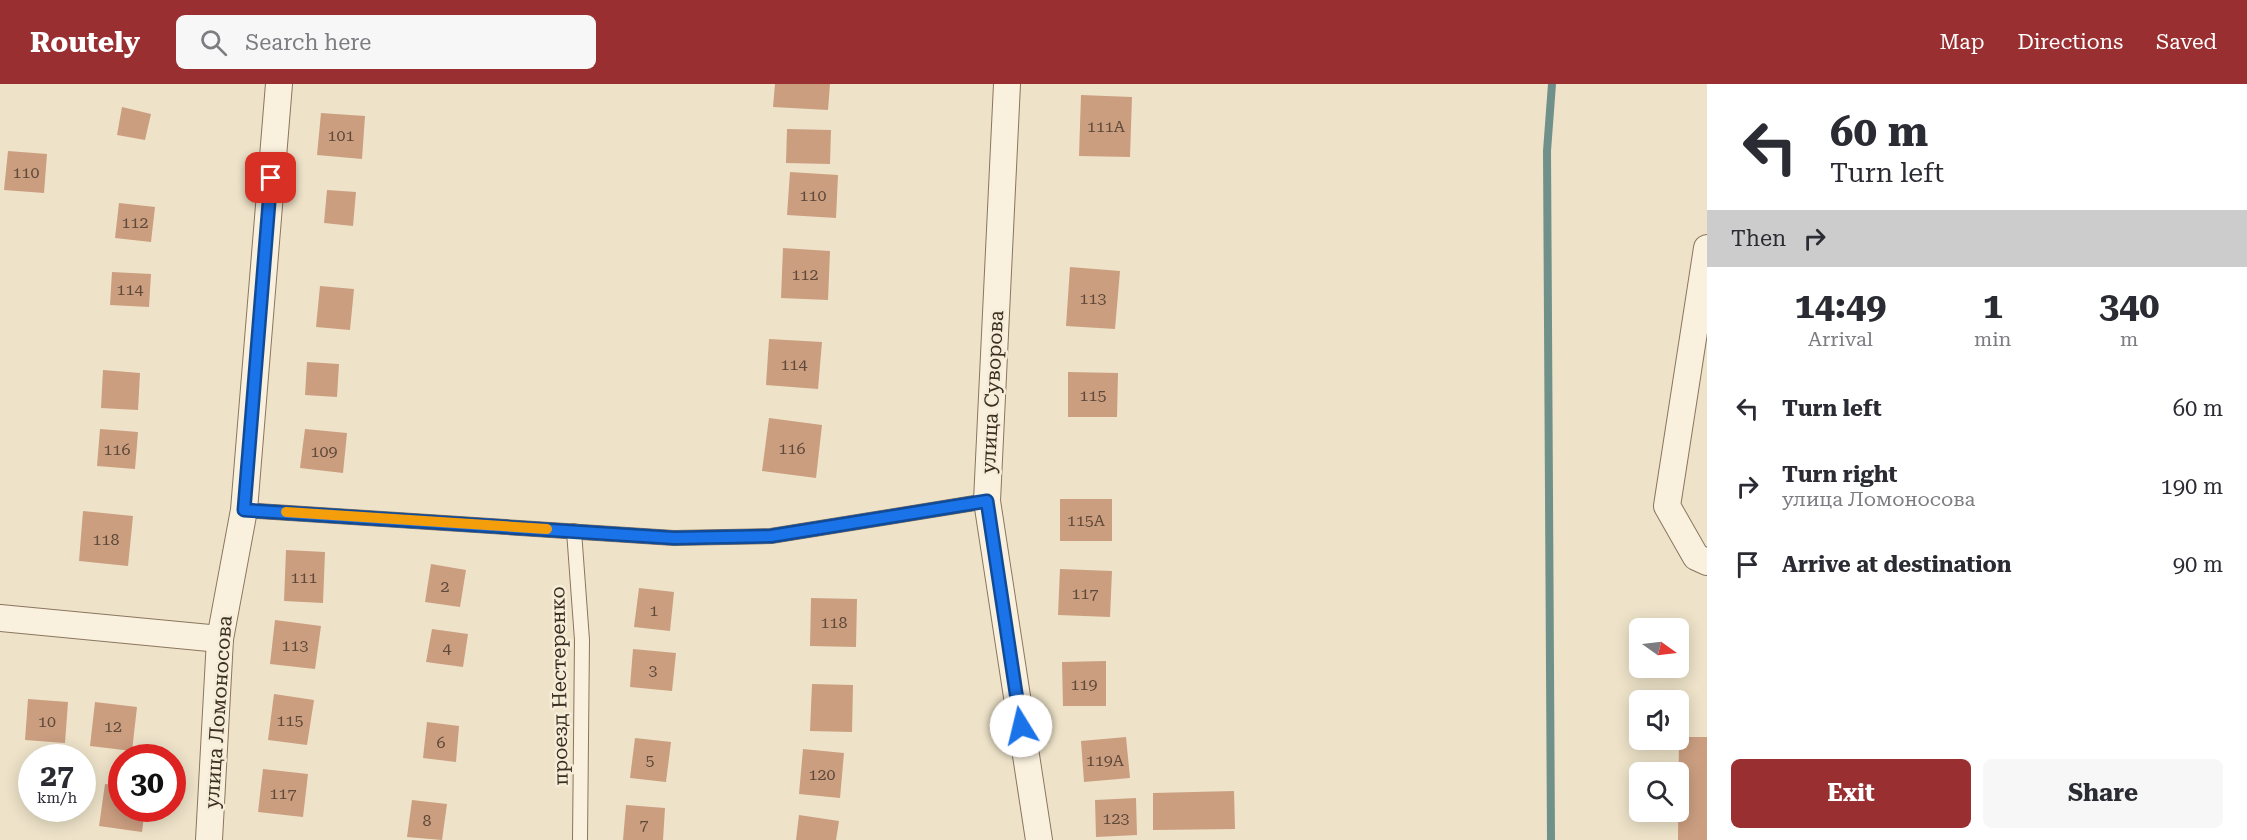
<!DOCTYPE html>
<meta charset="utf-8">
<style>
:root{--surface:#fff;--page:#f7f7f7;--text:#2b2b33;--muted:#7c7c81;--accent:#992f31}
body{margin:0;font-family:"Roboto Serif",serif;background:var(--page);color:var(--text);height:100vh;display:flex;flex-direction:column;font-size:22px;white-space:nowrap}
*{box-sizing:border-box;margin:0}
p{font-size:20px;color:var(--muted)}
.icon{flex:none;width:33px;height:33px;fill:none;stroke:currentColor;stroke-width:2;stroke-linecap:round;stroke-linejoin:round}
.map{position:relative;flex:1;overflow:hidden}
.sheet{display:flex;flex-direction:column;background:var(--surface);width:540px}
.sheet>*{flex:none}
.hud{background:#fff;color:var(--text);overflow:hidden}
.needle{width:39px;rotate:104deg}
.fabs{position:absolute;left:1629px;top:534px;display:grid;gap:12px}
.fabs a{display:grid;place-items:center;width:60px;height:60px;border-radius:9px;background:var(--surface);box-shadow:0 3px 15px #0003;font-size:30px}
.speed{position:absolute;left:18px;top:660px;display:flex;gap:12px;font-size:30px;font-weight:700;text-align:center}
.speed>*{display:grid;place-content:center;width:78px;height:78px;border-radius:50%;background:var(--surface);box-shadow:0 3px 15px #0003;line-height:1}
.speed small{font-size:15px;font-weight:400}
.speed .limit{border:9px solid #d22;background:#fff;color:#111}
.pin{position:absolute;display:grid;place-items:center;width:51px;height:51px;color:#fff;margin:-26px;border-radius:12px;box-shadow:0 3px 9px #0006}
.me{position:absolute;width:66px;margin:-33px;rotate:351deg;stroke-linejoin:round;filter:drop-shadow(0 0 4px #0008)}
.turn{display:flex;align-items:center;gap:21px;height:126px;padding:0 24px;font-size:27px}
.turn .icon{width:78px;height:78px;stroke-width:2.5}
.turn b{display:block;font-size:42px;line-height:51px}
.then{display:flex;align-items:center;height:57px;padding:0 24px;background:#0003;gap:12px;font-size:22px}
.eta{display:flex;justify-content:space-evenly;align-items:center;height:102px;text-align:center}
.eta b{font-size:36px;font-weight:700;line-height:42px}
.primary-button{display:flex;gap:12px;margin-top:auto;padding:12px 24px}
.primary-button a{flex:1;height:69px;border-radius:9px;background:var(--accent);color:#fff;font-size:24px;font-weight:700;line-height:69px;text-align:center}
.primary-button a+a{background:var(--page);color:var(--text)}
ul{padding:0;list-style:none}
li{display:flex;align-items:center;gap:18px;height:78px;padding:0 24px}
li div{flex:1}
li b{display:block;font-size:22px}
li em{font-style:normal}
header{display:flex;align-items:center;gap:36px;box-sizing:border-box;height:84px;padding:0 30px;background:var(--accent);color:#fff}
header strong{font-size:28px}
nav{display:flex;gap:33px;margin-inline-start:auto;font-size:21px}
.search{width:420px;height:54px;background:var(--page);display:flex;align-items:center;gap:15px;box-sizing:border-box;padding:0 21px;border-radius:9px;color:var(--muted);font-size:22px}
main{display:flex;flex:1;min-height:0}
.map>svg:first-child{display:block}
</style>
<header>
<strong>Routely</strong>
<div class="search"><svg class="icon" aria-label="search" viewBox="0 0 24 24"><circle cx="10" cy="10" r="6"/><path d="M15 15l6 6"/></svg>Search here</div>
<nav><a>Map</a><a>Directions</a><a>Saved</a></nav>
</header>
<main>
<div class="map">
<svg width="1707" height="756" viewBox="0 0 1707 756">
<rect width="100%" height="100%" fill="#eee3c9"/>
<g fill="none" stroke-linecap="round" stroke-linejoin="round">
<path stroke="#709189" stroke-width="8" d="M1551 756 1547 67 1552 0"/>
</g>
<g fill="#cb9e80">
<path d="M775 0H830L828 26 773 23Z"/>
<path d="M1081 11 1132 13 1130 73 1079 72Z"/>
<path d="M122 23 151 30 145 56 117 51Z"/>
<path d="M321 29 365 32 362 75 317 71Z"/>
<path d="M787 45 831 46 830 80 786 79Z"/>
<path d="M8 67 47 70 44 109 4 106Z"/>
<path d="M790 88 838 91 836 134 787 131Z"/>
<path d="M327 106 356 108 353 142 324 139Z"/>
<path d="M119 119 155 123 151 158 115 154Z"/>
<path d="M783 164 830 167 828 216 781 214Z"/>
<path d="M1070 183 1120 187 1115 245 1066 242Z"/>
<path d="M112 188 151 190 149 223 110 221Z"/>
<path d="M320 202 354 205 350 246 316 243Z"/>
<path d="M769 255 822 258 818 305 766 301Z"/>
<path d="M307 278 339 280 337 313 305 311Z"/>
<path d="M103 286 140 289 138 326 101 324Z"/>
<path d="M1068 288 1118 289 1117 333H1068Z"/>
<path d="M769 334 822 341 816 394 762 387Z"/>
<path d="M100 345 138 348 135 385 97 382Z"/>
<path d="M305 345 347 349 343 389 300 384Z"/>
<rect x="1060" y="415" width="52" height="42"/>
<path d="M83 427 133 432 128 482 79 477Z"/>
<path d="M286 466 325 468 323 519 284 517Z"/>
<path d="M431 480 466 486 460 523 425 518Z"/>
<path d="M1060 485 1112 487 1110 533 1058 531Z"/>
<path d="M639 504 674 508 670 547 634 543Z"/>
<path d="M811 514 857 515 856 563 810 562Z"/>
<path d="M275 536 321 542 315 585 270 580Z"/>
<path d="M432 545 468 550 463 583 426 578Z"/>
<path d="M633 565 676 569 672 607 630 603Z"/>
<path d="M1106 577V622H1063L1062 578Z"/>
<path d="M812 600 853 601 852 648 810 647Z"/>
<path d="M274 610 314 616 307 661 268 656Z"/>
<path d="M28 615 68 618 65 659 25 656Z"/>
<path d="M95 618 137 623 132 667 90 662Z"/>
<path d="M427 638 459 642 456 678 423 674Z"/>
<path d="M1126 653 1130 694 1084 698 1081 657Z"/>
<path d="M1679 653H1707V756H1678Z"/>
<path d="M635 654 671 658 666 698 630 694Z"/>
<path d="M803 665 844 669 840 714 799 710Z"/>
<path d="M263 685 308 690 303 733 258 728Z"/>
<path d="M105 700 122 702V724H145L142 748 99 742Z"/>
<path d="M1234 707 1235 745 1153 746V709Z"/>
<path d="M1136 714 1137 751 1096 753 1095 716Z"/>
<path d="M412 716 447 720 442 756 407 753Z"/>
<path d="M626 721 665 724 663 756H623Z"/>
<path d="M799 731 839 737 836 756H796Z"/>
</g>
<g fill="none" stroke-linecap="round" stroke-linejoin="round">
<g stroke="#8b755e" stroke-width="16">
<g id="service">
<path d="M244 426 674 454 771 452 987 417"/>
<path d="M574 447 582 556 580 756"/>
</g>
</g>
<g stroke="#8b755e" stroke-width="28">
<g id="minor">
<path d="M1007 0 987 417 1039 756"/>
<path d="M1707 164 1667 422 1696 473 1707 478"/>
<path d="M0 534 220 555"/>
<path d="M209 756 220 555 244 426 279 0"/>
</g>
</g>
<use href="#service" stroke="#f9f0dd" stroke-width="14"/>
<use href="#minor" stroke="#f9f0dd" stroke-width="26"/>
</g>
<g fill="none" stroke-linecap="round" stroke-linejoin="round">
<g stroke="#114b97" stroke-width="15">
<path id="route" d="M271 94 244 426 674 454 771 452 987 417 1021 642"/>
</g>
<use href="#route" stroke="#1a73e8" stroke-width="10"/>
<path stroke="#f59e0b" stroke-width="10" d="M286 428 547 445"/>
</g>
<g text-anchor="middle" stroke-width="5" stroke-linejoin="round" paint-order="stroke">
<g font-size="16" fill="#5f4939">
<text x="1106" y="48">111А</text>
<text x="341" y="57">101</text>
<text x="26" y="94">110</text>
<text x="813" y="117">110</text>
<text x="135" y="144">112</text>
<text x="805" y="196">112</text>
<text x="130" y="211">114</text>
<text x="1093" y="220">113</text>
<text x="794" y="286">114</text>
<text x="1093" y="317">115</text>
<text x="792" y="370">116</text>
<text x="117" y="371">116</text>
<text x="324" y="373">109</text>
<text x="1086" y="442">115А</text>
<text x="106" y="461">118</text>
<text x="304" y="499">111</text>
<text x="445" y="508">2</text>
<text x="1085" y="515">117</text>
<text x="654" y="532">1</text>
<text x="834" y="544">118</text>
<text x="295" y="567">113</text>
<text x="447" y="570">4</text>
<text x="653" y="592">3</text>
<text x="1084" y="606">119</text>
<text x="290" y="642">115</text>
<text x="47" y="643">10</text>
<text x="113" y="648">12</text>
<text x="441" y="664">6</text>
<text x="650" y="682">5</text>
<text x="1105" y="682">119А</text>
<text x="822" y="696">120</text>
<text x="283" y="715">117</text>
<text x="1116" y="740">123</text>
<text x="427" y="742">8</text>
<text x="644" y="746">7</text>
</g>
<g font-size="20" fill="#3b2d21" stroke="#f6edd9">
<text transform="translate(992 308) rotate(-87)" y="7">улица Суворова</text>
<text transform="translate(559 602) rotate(-91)" y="7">проезд Нестеренко</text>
<text transform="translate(218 628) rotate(-86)" y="7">улица Ломоносова</text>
</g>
</g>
</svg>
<div class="fabs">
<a><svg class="needle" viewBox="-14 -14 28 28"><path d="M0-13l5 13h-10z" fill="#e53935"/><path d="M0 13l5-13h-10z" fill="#7c7c81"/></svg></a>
<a><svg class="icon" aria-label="sound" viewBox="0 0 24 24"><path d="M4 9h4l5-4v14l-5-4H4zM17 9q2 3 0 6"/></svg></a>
<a><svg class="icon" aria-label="search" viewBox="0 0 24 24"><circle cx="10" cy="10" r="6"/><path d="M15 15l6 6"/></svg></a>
</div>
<div class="speed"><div>27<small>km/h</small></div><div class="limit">30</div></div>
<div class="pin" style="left:271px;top:94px;background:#d93025"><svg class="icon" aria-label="arrive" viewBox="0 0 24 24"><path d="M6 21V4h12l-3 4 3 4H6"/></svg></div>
<svg class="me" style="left:1021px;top:642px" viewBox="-20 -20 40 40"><circle r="19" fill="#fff"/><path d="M0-13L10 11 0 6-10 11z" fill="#1a73e8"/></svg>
</div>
<section class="sheet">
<div class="hud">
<div class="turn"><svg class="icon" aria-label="left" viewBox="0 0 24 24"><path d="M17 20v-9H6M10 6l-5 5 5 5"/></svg><div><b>60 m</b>Turn left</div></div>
<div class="then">Then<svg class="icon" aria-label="right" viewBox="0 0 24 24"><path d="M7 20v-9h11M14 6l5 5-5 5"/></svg></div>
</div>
<div class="eta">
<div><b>14:49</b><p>Arrival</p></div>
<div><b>1</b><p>min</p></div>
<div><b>340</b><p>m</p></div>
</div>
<ul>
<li><svg class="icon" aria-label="left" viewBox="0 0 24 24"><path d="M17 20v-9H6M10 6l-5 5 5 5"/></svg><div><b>Turn left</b></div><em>60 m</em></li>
<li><svg class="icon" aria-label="right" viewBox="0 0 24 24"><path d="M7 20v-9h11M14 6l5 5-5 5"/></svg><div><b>Turn right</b><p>улица Ломоносова</p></div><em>190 m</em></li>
<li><svg class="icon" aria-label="arrive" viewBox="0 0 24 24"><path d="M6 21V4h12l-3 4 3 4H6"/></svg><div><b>Arrive at destination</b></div><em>90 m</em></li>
</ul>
<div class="primary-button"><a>Exit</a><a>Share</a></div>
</section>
</main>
